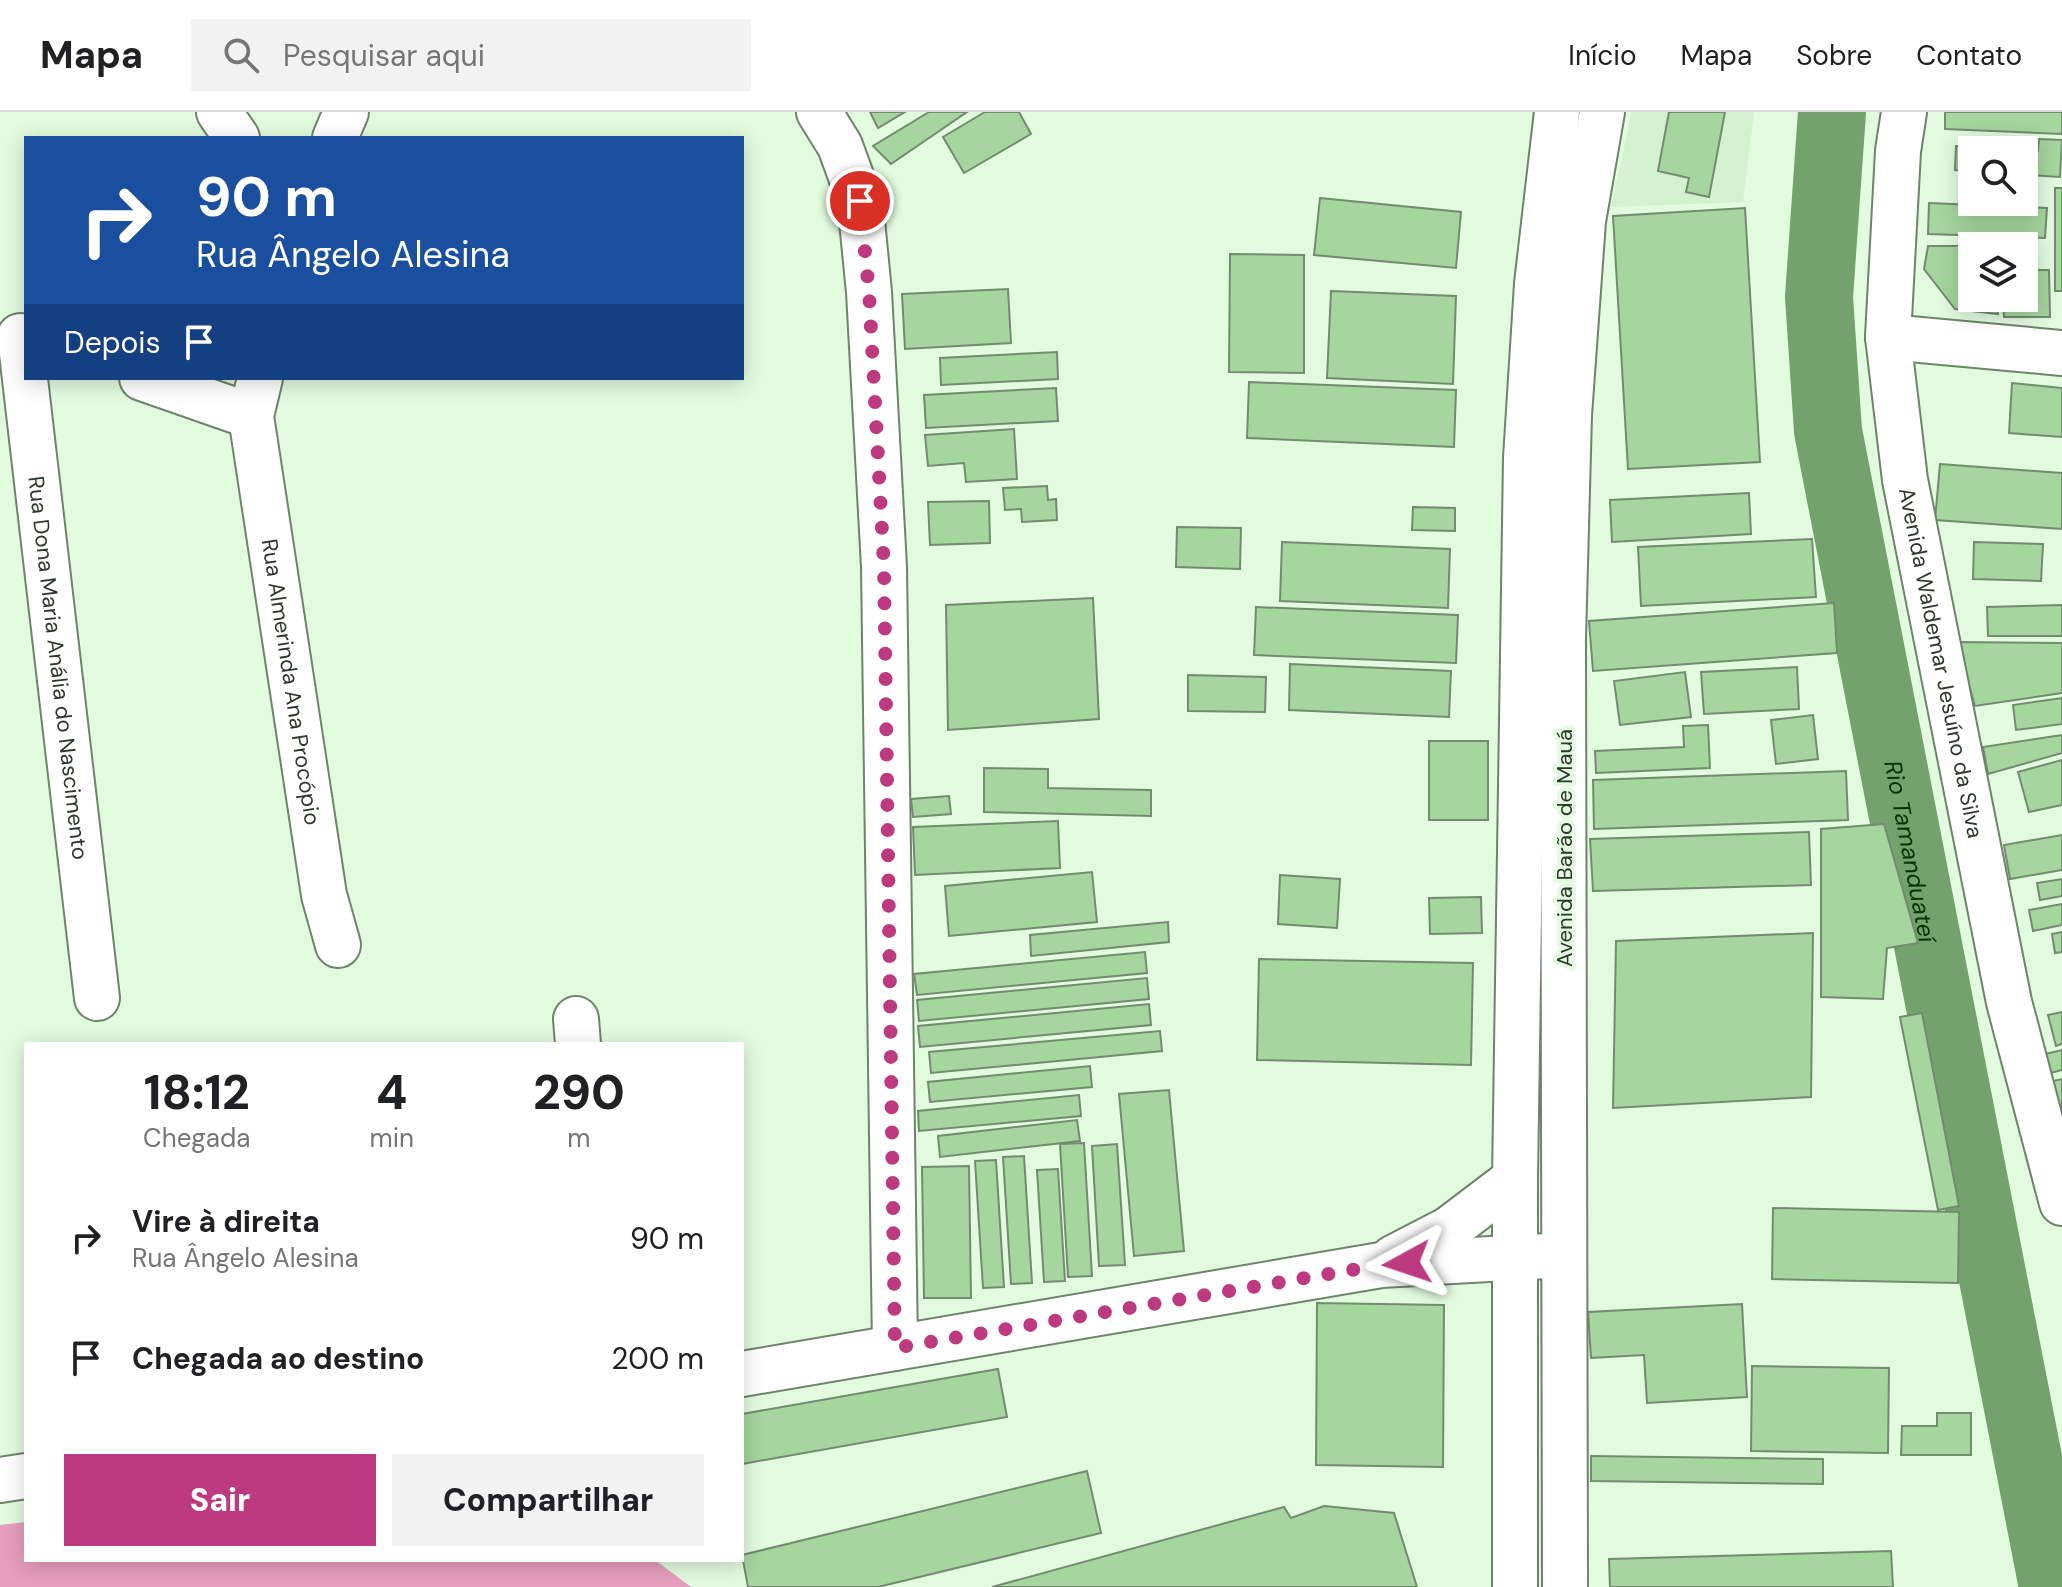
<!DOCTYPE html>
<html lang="pt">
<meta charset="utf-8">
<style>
:root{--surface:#fff;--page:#f2f2f2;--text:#202124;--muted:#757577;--line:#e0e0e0;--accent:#bd3a80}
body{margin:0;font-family:"DM Sans",sans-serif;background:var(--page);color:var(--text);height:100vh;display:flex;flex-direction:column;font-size:30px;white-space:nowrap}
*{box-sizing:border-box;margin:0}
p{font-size:26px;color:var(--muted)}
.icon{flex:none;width:44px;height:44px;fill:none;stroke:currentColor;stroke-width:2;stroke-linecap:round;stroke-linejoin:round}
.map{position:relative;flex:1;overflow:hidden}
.sheet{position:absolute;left:24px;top:930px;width:720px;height:520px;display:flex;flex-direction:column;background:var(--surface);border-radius:0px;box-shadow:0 4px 20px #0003}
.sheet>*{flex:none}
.top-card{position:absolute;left:24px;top:24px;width:720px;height:244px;border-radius:0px;box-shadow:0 4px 20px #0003;background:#1a4fa0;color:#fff;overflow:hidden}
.buttons{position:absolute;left:1958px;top:24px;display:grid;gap:16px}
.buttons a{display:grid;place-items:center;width:80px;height:80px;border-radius:0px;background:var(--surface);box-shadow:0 4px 20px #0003;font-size:40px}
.pin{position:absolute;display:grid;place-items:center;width:68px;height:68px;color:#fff;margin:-34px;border:4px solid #fff;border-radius:50%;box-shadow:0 2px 8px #0007}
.me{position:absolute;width:88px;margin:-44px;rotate:265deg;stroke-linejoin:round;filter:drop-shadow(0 0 6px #0008)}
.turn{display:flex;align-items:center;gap:28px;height:168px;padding:0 40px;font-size:36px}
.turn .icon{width:104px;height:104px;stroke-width:2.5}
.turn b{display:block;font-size:56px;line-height:68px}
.then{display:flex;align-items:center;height:76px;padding:0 40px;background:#0003;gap:16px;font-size:30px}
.eta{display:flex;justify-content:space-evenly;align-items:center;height:136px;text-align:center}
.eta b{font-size:48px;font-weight:800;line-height:56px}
.action{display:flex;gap:16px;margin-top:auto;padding:16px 40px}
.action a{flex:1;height:92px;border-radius:0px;background:var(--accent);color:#fff;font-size:32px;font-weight:800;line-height:92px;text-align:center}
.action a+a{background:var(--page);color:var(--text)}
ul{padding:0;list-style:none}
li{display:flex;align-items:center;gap:24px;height:120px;padding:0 40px}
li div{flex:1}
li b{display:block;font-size:30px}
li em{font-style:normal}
header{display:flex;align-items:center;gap:48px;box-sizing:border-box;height:112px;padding:0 40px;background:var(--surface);border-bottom:2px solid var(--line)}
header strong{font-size:38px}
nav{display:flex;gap:44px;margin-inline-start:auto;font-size:28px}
.search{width:560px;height:72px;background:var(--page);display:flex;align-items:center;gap:20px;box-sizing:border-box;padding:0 28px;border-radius:0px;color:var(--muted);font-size:30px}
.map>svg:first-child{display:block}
</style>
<header>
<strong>Mapa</strong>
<div class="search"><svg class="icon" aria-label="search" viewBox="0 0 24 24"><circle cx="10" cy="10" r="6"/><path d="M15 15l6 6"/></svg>Pesquisar aqui</div>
<nav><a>Início</a><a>Mapa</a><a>Sobre</a><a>Contato</a></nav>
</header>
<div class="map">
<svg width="2062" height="1475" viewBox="0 0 2062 1475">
<rect width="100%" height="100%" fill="#e2fbdf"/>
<path fill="#d3f0cf" d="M1632 0H1754L1743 90 1611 95Z"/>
<path fill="#e69fbe" d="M26 1410V1448H655L691 1475H0V1413Z"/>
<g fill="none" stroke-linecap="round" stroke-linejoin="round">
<path stroke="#73a26d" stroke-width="68" id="s1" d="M1832 0 1819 185 1828 319 2053 1475"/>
</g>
<g fill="#a5d69e" stroke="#748a71" stroke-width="2">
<path d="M870 0H905L878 16Z"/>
<path d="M929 0H967L891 52 873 34Z"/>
<path d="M985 0H1019L1031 22 964 61 943 25Z"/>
<path d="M1669 0H1725L1709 85 1686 80 1689 66 1658 59Z"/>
<path d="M1945 0H2062V22L1945 17Z"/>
<path d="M2039 27 2062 28 2060 65 2028 63 2029 39H2038Z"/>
<path d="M1956 34 2024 37V41V38H1972V59L1955 58Z"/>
<rect x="2055" y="76" width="7" height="103"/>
<path d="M1320 86 1461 100 1456 156 1314 143Z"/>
<path d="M1929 91 2047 96 2045 126 1928 122Z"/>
<path d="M1745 96 1760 350 1628 357 1613 104Z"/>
<path d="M1928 134H1972V186H1997L1998 202 1955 197 1924 157Z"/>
<path d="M1230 142 1304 143V261L1229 260Z"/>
<path d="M2024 158H2049L2050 205H2004L2003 186H2024Z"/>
<path d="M1008 177 1011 231 905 237 902 182Z"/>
<path d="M1331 179 1456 184 1453 272 1327 266Z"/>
<path d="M1057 240 1058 267 941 273 940 246Z"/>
<path d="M1249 270 1456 278 1454 335 1247 326Z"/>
<path d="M2012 271 2062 276V325L2009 321Z"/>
<path d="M1056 276 1058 309 926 316 924 283Z"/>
<path d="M1014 317 1017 367 966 370 964 351 928 354 925 323Z"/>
<path d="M1940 352 2062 361V417L1935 408Z"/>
<path d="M1047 374 1048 388 1056 387 1057 408 1022 410 1021 397 1005 398 1003 376Z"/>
<path d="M1749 381 1751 422 1612 430 1610 388Z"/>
<path d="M989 389 990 431 930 433 928 390Z"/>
<path d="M1413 395 1455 396V419L1412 418Z"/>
<path d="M1177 415 1241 416 1240 457 1176 455Z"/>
<path d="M1812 427 1816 485 1641 494 1638 435Z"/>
<path d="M1282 430 1450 437 1448 496 1280 489Z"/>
<path d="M1974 430 2043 432 2041 469 1973 467Z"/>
<path d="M1093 486 1099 607 948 618 946 493Z"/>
<path d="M1834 491 1837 541 1593 559 1589 509Z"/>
<path d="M2062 493V524H1988L1987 495Z"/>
<path d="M1256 495 1458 503 1456 551 1254 543Z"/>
<path d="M1956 530 2062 531V581L1975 594Z"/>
<path d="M1290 552 1451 559 1449 605 1289 598Z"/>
<path d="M1797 555 1799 597 1704 602 1701 560Z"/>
<path d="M1685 560 1691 605 1620 613 1614 569Z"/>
<path d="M1188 563 1266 565 1265 600 1188 599Z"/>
<path d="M2062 586V612L2016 618 2013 593Z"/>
<path d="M1813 603 1818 647 1776 652 1771 608Z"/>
<path d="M1708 613 1710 656 1596 661 1595 639 1684 635 1683 614Z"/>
<path d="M2062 623V641L1988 662 1983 635Z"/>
<rect x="1429" y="629" width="59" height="79"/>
<path d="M2062 648V693L2029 700 2018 660Z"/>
<path d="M984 656 1048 657V676L1151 678V704L984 700Z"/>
<path d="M1846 659 1848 708 1594 717 1593 668Z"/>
<path d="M949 684 951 702 913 705 911 687Z"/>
<path d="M1058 709 1060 756 915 763 913 715Z"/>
<path d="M1884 712 1918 831 1887 836 1883 887 1821 885V717Z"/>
<path d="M1809 720 1811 773 1593 779 1590 727Z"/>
<path d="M2062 723V758L2010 767 2004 733Z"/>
<path d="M1092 760 1097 810 949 824 945 774Z"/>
<path d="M1280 763 1340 767 1337 816 1278 812Z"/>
<path d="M2062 767V784L2040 788 2037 771Z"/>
<path d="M1481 785 1482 821 1430 822 1429 786Z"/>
<path d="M2062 792V813L2033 819 2029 798Z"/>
<path d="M1168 810 1169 830 1031 844 1030 823Z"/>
<path d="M2062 820V840L2055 841 2052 822Z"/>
<path d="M1813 821 1811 985 1613 996 1616 829Z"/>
<path d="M1145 840 1147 861 917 883 914 862Z"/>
<path d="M1259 847 1473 851 1471 953 1257 948Z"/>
<path d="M1147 866 1149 887 919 909 917 888Z"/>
<path d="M1149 892 1151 913 920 935 918 914Z"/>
<path d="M2062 900V932L2056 934 2048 903Z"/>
<path d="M1922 901 1959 1094 1938 1098 1900 905Z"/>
<path d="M1160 919 1162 939 931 961 929 940Z"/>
<path d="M2062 938V958L2050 961 2045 942Z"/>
<path d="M1090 954 1092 975 930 990 928 970Z"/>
<path d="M2062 967V998L2056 999 2049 970Z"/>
<path d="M1169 978 1184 1139 1134 1144 1119 982Z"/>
<path d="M1079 983 1081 1004 919 1019 918 999Z"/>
<path d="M1077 1008 1080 1029 940 1045 938 1024Z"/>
<path d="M1084 1031 1092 1164 1068 1165 1060 1032Z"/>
<path d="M1117 1032 1125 1153 1099 1154 1092 1034Z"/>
<path d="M1024 1044 1032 1171 1011 1172 1003 1045Z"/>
<path d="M996 1048 1004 1175 983 1176 975 1049Z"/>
<path d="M969 1054 971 1186H924L922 1055Z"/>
<path d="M1058 1057 1065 1169 1044 1170 1037 1058Z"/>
<path d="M1773 1096 1959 1100 1958 1171 1772 1167Z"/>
<path d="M1317 1191 1444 1193 1443 1355 1316 1353Z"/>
<path d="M1742 1192 1747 1285 1647 1291 1644 1243 1591 1246 1588 1200Z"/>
<path d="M1752 1254 1889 1256 1888 1341 1751 1339Z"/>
<path d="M998 1257 1007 1305 742 1352V1302Z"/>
<path d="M1937 1301H1971V1343H1901L1902 1314H1937Z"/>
<path d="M1591 1344 1823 1347V1372L1591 1369Z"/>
<path d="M1087 1359 1101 1421 878 1475H748L742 1443Z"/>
<path d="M1324 1394 1394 1401 1417 1475H992L1284 1395 1291 1406Z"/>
<path d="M1891 1439 1893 1475H1610L1609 1447Z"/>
</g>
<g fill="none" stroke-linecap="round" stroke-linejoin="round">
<g stroke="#6e846b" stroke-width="48">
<g id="minor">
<path d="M219 0 237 26"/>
<path d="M819 0 840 34 860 89 869 180 884 455 895 1236"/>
<path id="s2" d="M1904 0 1898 39 1888 225 1905 368 2009 890 2062 1091"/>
<path d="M335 26 346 0"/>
<path id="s3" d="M20 224 97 886"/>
<path d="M1888 225 2062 241"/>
<path d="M142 266 251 304"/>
<path id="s4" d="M260 266 251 304 324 783 338 833"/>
<path d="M576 907 578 932"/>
<path d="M1393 1146 1449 1117 1515 1067"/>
<path d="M742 1262 1381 1153 1564 1143"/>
<path d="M0 1368 26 1364"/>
</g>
</g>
<g stroke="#6e846b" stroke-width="48">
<g id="major">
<path d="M1515 1475V1067L1526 346 1537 172 1557 0"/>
<path d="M1565 1475 1563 527 1569 303 1583 109 1602 0"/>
</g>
</g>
<use href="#minor" stroke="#fff" stroke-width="44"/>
<use href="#major" stroke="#fff" stroke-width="44"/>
</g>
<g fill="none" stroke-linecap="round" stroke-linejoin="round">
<path stroke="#bd3a80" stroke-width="14" stroke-dasharray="0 25.2" d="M860 89 869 180 884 455 895 1236 1381 1153 1407 1151"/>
</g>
<g text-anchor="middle" stroke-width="8" stroke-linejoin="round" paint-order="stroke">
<g font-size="22" fill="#2d372c" stroke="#e2fbdf">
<text dy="8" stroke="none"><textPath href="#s2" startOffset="556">Avenida Waldemar Jesuíno da Silva</textPath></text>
<text dy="8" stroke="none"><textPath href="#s3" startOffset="334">Rua Dona Maria Anália do Nascimento</textPath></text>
<text dy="8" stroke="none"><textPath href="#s4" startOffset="308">Rua Almerinda Ana Procópio</textPath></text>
<text transform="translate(1564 736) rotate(-90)" y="8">Avenida Barão de Mauá</text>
</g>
<g font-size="24" font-style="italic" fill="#023500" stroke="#e2fbdf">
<text dy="8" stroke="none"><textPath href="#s1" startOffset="748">Rio Tamanduateí</textPath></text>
</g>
</g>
</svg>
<div class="buttons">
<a><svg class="icon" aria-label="search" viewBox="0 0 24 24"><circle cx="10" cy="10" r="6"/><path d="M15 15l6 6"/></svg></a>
<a><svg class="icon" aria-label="layers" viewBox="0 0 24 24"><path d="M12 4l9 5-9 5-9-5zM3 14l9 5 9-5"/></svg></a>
</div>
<div class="pin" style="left:860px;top:89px;background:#d93025"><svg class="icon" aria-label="arrive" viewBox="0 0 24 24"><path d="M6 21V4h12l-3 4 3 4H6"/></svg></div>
<svg class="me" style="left:1407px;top:1151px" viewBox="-20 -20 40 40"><path d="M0-17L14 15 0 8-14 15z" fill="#bd3a80" stroke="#fff" stroke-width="4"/></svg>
<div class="top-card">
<div class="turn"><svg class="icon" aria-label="right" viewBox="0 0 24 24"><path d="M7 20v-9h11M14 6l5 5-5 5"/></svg><div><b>90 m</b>Rua Ângelo Alesina</div></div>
<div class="then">Depois<svg class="icon" aria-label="arrive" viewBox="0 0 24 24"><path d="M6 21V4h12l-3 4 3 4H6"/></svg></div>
</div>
<section class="sheet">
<div class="eta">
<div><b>18:12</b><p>Chegada</p></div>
<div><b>4</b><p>min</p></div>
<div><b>290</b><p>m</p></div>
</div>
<ul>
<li><svg class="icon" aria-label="right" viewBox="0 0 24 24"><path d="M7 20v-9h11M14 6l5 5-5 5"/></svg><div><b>Vire à direita</b><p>Rua Ângelo Alesina</p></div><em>90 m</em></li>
<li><svg class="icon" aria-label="arrive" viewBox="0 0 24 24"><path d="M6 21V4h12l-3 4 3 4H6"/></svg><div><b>Chegada ao destino</b></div><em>200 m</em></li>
</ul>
<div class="action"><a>Sair</a><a>Compartilhar</a></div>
</section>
</div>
